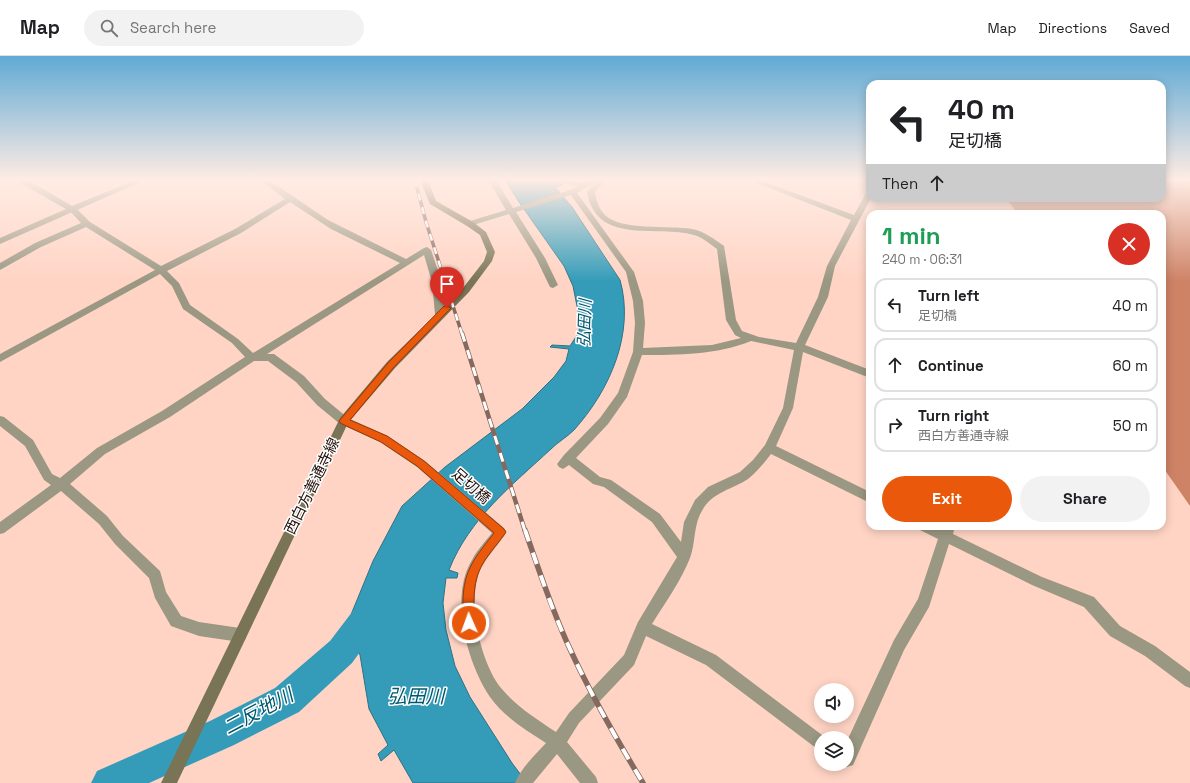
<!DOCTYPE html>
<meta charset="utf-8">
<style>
:root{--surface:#fff;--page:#f2f2f2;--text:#202124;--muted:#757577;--line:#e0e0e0;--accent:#ea580c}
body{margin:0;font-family:"Space Grotesk","Noto Sans JP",sans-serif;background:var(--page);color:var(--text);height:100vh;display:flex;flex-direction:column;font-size:15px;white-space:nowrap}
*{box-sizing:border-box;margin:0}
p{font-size:13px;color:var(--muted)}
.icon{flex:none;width:22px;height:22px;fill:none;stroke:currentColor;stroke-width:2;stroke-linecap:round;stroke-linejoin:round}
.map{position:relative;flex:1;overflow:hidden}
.details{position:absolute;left:866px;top:154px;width:300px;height:320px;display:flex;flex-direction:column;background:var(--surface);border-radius:12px;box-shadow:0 2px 10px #0003}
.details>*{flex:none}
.banner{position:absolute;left:866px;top:24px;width:300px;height:122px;border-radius:12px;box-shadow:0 2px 10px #0003;background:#fff;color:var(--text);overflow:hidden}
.controls{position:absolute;left:814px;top:627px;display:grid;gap:8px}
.controls a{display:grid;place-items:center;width:40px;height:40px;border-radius:50%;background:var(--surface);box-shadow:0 2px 10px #0003;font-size:20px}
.pin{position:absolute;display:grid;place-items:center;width:34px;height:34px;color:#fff;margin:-41px -17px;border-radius:50% 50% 50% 0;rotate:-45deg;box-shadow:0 0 4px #0007}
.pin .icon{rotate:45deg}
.me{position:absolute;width:44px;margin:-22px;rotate:358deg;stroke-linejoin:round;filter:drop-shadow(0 0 3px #0008)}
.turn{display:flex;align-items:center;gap:14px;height:84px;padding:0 16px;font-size:18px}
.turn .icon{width:52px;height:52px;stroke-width:2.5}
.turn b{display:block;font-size:28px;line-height:34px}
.then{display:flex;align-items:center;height:38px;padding:0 16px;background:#0003;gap:8px;font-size:15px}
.round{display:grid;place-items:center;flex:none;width:42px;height:42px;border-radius:21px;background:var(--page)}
.summary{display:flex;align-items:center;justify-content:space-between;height:68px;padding:0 16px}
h1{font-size:24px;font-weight:600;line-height:30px;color:#1e9e55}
.cta{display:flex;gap:8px;margin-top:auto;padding:8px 16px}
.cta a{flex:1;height:46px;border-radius:24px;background:var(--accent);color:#fff;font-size:16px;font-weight:600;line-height:46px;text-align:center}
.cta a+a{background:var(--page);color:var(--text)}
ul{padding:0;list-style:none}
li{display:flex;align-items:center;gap:12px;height:54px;margin:0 8px 6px;padding:0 8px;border:2px solid var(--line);border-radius:12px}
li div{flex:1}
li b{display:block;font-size:15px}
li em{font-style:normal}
header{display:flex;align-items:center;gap:24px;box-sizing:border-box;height:56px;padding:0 20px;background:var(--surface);border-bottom:1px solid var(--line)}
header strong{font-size:19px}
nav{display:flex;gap:22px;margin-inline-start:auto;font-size:14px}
.search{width:280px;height:36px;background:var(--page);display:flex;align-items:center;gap:10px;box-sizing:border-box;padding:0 14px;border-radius:22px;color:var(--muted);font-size:15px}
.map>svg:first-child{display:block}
</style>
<header>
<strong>Map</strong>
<div class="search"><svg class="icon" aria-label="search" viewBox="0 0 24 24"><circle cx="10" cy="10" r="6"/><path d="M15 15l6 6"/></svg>Search here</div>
<nav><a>Map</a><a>Directions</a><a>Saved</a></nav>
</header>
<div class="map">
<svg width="1190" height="727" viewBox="0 0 1190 727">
<rect width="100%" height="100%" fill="#ffd4c4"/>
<path fill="#ce8367" d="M1162 124H1190V450L1162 410V158H1018L1006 142H1162Z"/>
<path fill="#349cb9" stroke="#2f7284" d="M505 124H559L563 129 555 131 572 151 620 224C635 277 610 334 574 374 567 381 558 386 551 393 512 429 469 463 449 514L458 517 457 522H446L443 547 446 574 455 610 470 641 512 707 527 727H413L394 694 381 705 378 698 388 689 369 653 360 599 348 566 373 505 402 450 445 411 522 353 554 321 566 305 569 293 550 291 552 289 570 290 579 276 580 265 573 230 564 210 519 146Z"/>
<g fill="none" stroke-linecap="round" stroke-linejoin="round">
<path fill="#349cb9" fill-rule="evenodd" d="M373 539 384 543 388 553 384 563 352 607 299 656 234 689 149 727H91L97 715 210 665 275 632 330 585 362 543Z"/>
<g fill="#9a9782" fill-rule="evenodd">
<path d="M17 124H35L25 128Z"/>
<path d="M260 124H269L328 164 406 203 424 192 427 191 431 194 442 226 445 258 443 260 440 261 435 258 432 226 424 199 267 298H274L304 320 325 343 348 362 388 380 425 405 504 472 506 476 504 480C497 490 487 501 481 512 466 543 480 606 501 632 517 651 535 662 556 676L569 657 624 599 638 566 677 501 652 466 604 431 593 428 569 409 563 413 559 411 557 408 564 399 600 362 618 337 633 296 635 267 633 245 626 216 571 139 516 156 545 202 558 229 553 232 550 231 536 202 509 158 470 170 466 168 467 166 506 154 488 124H496L513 152 570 134 577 131 561 126 560 124H571L582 127 588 124H597L596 126 577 137 634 216 643 245 645 267 643 292 712 289 741 282 735 279 726 264 717 193C709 187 701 180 690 178 653 170 596 188 587 136L598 124H606L595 136C596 144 599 153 605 159 621 175 669 169 692 173 704 175 714 183 724 190L736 264 742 275 759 281 796 287 818 241 827 210 851 164 749 124H759L854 159 866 137 870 135V142H871L835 210 828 241 805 289 870 314V322L803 296 793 352 776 390 870 436V447L771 398C764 407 757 416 748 423 733 433 713 436 703 453 693 468 696 486 690 502 681 525 665 547 652 568L716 599 826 682H821V695L816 692 706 609 646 580 634 609 579 667 567 686 596 721 598 727H580L557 698 533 727H515C521 712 535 699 546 687 526 674 504 661 490 641 467 607 449 541 472 504 477 494 485 486 492 477L417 411 380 386 340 368 317 349 296 326 268 305H254L170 361 105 398 70 428 107 460 123 480 160 515 166 536 181 560 199 566 240 572 245 574 247 579 245 584 240 586 199 580 171 570 155 542 149 522 115 488 99 468 61 435 4 477 0 478V466L51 429 44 424 25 390 0 370V360L4 361 33 384 52 418 60 422 97 392 162 355 245 301 232 287 183 253 172 230 160 218 0 306V298L155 214 86 171 41 191 0 214V207L35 187 81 167 68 153 72 151H75L90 166 161 210 235 173 285 143ZM290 146 331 173 400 207 253 297 238 283 190 249 179 227 167 215 241 177ZM751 285 794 294 783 352 765 389 753 404 740 416 708 431 695 444 684 466 681 486 660 458 611 424 600 421 576 402 608 368 627 341 642 299C678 299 717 299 751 285Z"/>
<path d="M918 470H936L942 473 943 470H955L953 478 1042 521 1094 541 1120 570 1155 590 1190 616V632L1185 630 1145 600 1110 580 1084 551 1032 529 949 488 929 551 904 594 853 709 847 711 841 709 847 708V685L894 584 918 543 938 483 920 474Z"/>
</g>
<path fill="#9a9782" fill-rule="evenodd" d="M22 124H28L72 150 135 124H145L0 188V182L66 153 22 128Z"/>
<path fill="#787455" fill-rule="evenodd" d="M420 124H428L436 145 473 166 486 176 495 196 492 205 469 236 395 312 348 367 177 727H161L340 362 387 306 463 232 484 205 487 196 480 179 467 170 430 148Z"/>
<g stroke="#86695e" stroke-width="3.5">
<path id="rail-far2" d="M415 124 426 166 462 278"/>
</g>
<g stroke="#86695e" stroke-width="4.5">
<path id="rail-far1" d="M462 277 525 475"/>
</g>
<g stroke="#86695e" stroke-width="5.5">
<path id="rail" d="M525 474C539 514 552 555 570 593 591 639 617 684 643 727"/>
</g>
<use href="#rail-far2" stroke="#fff" stroke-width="2.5" stroke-dasharray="7" stroke-linecap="butt"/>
<use href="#rail-far1" stroke="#fff" stroke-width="3" stroke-dasharray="9" stroke-linecap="butt"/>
<use href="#rail" stroke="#fff" stroke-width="4" stroke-dasharray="12" stroke-linecap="butt"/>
</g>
<linearGradient id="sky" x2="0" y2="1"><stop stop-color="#60aad5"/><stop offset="0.55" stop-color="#ffece4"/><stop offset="1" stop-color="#ffece4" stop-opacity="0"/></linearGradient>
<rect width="1190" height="225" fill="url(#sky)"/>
<path fill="#ea580c" stroke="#983908" d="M444 250H447L451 252 394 311 350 364 387 380 424 405 504 473 506 476 504 479C486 503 475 511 474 543 473 552 477 562 473 571L469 572 465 571C462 565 463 558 463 552 462 516 473 504 494 477L417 410 381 386 340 367 339 365 388 307Z"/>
<g text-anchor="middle" stroke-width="3" stroke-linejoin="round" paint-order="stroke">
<g font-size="15" fill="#23100a" stroke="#fff">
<text transform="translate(312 430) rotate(-64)" y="5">西白方善通寺線</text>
<text transform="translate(471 430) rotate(41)" y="5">足切橋</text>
</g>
<g font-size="16" font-style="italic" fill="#00586d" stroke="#fff">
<text transform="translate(584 267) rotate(-88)" y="6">弘田川</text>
</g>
<g font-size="19" font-style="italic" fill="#00586d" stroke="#fff">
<text x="416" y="647">弘田川</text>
<text transform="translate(258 655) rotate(-28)" y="7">二反地川</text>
</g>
</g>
</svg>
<div class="controls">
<a><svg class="icon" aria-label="sound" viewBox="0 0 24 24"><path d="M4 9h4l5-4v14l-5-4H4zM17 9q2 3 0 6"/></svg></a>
<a><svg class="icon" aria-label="layers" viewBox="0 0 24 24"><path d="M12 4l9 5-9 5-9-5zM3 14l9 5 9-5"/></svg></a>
</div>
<div class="pin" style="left:447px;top:252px;background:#d93025"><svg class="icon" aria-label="arrive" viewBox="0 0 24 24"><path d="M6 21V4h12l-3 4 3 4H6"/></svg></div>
<svg class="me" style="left:469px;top:567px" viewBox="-20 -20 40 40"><circle r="17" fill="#ea580c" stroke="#fff" stroke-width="3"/><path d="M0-11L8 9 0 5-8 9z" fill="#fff"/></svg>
<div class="banner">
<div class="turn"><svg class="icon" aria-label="left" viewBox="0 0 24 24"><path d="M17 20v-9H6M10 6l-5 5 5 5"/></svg><div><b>40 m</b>足切橋</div></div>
<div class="then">Then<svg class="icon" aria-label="ahead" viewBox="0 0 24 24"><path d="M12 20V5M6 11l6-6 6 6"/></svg></div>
</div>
<section class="details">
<div class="summary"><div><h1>1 min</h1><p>240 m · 06:31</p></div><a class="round" style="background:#d93025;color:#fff"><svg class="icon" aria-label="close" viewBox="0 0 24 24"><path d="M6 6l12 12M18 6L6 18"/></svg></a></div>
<ul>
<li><svg class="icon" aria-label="left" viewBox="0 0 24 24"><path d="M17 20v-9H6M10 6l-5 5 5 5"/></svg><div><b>Turn left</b><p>足切橋</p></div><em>40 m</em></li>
<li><svg class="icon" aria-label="ahead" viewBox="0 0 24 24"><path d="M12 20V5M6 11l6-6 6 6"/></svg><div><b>Continue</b></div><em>60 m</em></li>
<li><svg class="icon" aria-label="right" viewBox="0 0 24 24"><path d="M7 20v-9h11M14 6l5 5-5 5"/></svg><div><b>Turn right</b><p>西白方善通寺線</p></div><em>50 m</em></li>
</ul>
<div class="cta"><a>Exit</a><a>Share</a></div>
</section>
</div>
